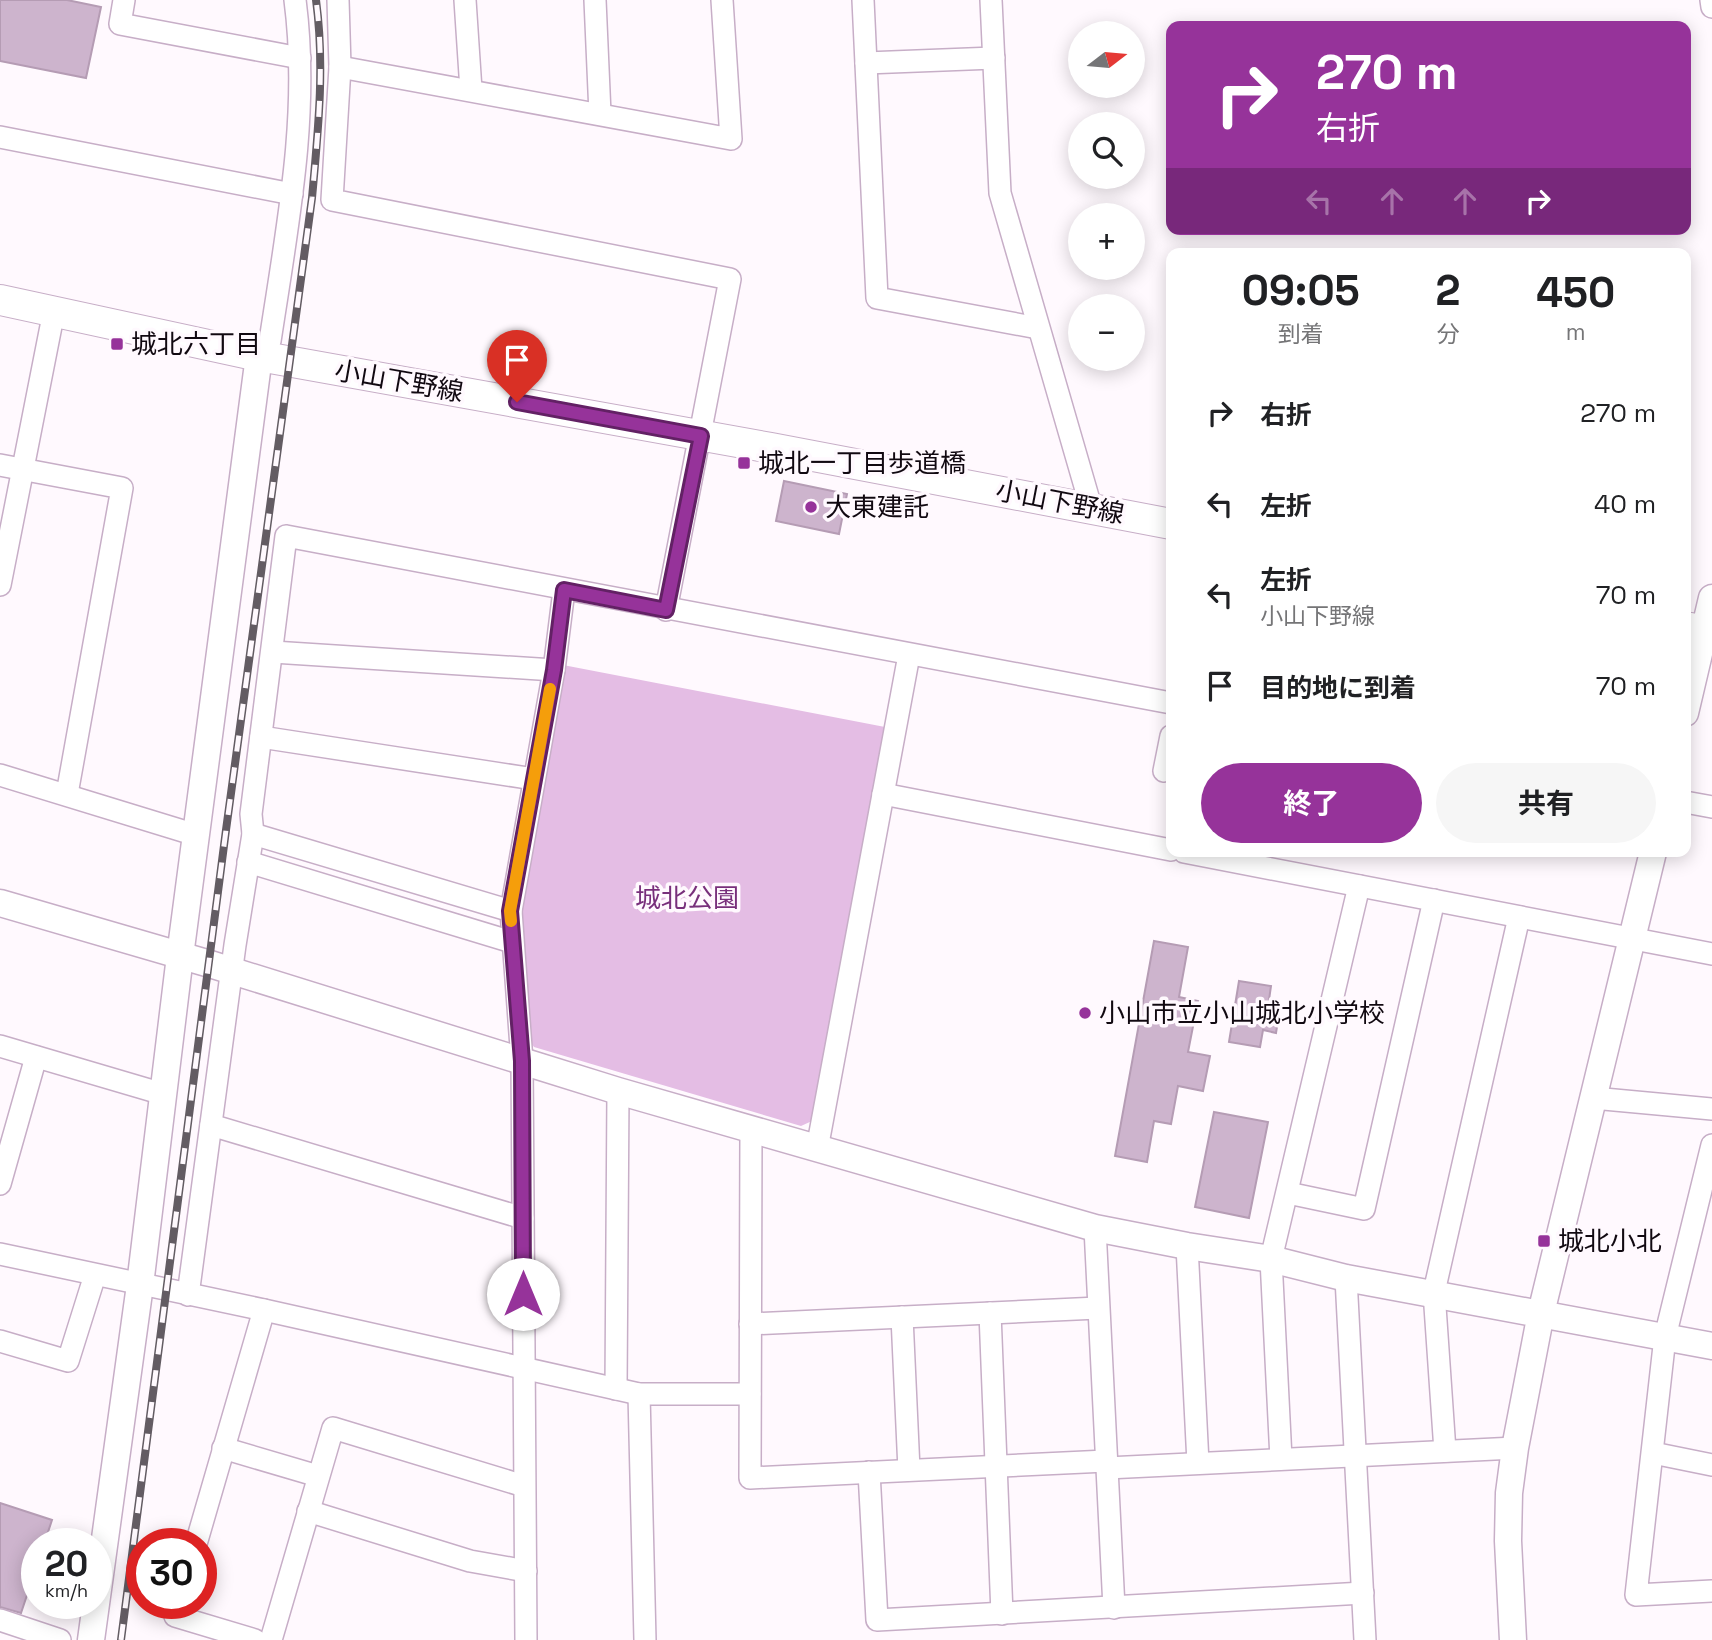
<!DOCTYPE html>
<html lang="ja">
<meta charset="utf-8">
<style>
:root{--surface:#fff;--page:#f6f6f6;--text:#202124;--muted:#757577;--accent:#96339a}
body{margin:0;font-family:"Space Grotesk","Noto Sans JP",sans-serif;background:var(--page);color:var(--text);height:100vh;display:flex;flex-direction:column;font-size:26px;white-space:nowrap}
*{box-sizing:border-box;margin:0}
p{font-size:23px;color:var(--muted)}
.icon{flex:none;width:38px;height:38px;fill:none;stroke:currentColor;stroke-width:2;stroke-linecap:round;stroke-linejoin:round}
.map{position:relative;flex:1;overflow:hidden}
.side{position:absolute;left:1166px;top:248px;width:525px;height:609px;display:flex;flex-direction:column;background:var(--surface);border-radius:14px;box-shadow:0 4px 18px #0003}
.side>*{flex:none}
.hud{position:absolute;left:1166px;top:21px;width:525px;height:214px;border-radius:14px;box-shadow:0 4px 18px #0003;background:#96339a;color:#fff;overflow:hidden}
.needle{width:46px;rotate:74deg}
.buttons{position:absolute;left:1068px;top:21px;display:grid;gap:14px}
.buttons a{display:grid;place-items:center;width:77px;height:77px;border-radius:50%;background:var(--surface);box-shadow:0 4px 18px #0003;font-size:35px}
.speed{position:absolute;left:21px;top:1528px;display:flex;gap:14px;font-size:35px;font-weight:700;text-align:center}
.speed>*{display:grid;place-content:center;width:91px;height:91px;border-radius:50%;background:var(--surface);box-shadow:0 4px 18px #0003;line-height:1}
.speed small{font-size:18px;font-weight:400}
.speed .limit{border:10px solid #d22;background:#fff;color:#111}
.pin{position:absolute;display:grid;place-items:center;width:60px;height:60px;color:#fff;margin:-72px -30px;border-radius:50% 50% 50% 0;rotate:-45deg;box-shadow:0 0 7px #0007}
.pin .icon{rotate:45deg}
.me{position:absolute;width:77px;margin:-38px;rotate:0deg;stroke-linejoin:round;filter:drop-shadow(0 0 5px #0008)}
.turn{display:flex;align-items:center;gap:24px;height:147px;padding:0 35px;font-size:32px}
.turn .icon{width:91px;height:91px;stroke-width:2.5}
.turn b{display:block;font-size:49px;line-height:60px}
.lanes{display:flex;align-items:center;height:66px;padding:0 35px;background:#0003;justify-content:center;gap:35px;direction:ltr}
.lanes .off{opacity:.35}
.eta{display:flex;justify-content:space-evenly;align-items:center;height:119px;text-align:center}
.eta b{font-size:42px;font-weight:700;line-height:49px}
.action{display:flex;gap:14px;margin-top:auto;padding:14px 35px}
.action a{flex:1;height:80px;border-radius:42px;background:var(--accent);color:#fff;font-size:28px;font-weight:700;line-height:80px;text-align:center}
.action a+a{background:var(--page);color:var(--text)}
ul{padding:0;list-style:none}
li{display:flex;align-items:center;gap:21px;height:91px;padding:0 35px}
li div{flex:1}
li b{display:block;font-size:26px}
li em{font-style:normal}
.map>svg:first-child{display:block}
</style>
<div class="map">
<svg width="1712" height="1640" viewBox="0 0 1712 1640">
<rect width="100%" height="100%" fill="#fff9fe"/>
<path fill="#e4bde4" d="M563 665 885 727 812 1121 801 1126 534 1047 528 1039 518 930Z"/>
<g fill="#cdb4cd" stroke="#b59cb4" stroke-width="2">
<path d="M0 0H67L101 7 86 78 0 61Z"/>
<path d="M784 481 847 494 839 534 776 521Z"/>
<path d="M1154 941 1188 947 1179 997 1198 1001 1188 1052 1210 1056 1203 1091 1178 1086 1171 1124 1154 1121 1147 1162 1115 1156Z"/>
<path d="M1239 981 1271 986 1268 1007 1280 1008 1276 1033 1263 1030 1260 1047 1229 1042Z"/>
<path d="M1214 1112 1268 1122 1249 1218 1195 1207Z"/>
<path d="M0 1503 52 1520 44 1544H37V1565L21 1613 0 1607Z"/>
</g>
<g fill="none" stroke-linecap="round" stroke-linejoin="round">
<g stroke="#c7aec7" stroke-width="24">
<g id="minor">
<path d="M124 0 120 24 300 58"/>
<path d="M338 0 340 67 332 200 730 279 666 610"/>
<path d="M465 0 471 90"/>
<path d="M595 0 600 114"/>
<path d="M863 0 877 298 1038 328"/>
<path d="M991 0 1000 193 1091 507"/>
<path d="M1711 0 1712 7"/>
<path d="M866 63 994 58"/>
<path d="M340 67 731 139 722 0"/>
<path d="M0 137 292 194"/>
<path d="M259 356 270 341C287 228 310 114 295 0"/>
<path d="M0 465 122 488 67 794"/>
<path d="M0 585 54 311"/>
<path d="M273 652 554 670"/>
<path d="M261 737 534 779"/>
<path d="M1164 771 1171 736"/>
<path d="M0 775 196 835"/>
<path d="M883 794 1171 850"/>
<path d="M1685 802 1712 807"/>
<path d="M253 834 511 911"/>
<path d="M1184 852 1712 954"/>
<path d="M248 862 512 942"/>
<path d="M0 1046 163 1094"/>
<path d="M1593 1098 1712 1109"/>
<path d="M211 1125 523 1218"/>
<path d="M751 1129 750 1478 1106 1461"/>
<path d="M1712 1145 1665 1337 1636 1595 1712 1591"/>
<path d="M817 1149 909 655"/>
<path d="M0 1184 36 1057"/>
<path d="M1288 1193 1364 1209 1434 900"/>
<path d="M1095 1228 1114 1608"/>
<path d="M1187 1246 1198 1463"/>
<path d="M0 1254 264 1310 639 1394H750"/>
<path d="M1346 1278 1365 1640"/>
<path d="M188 1295 235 945 253 834 251 814 286 536 1171 703"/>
<path d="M990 1313 1002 1614"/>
<path d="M902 1317 909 1470"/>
<path d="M750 1324 1098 1308"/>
<path d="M0 1341 68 1361 95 1275"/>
<path d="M616 1389 618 1091"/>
<path d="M639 1394 645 1640"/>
<path d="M223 1448 318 1476"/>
<path d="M1445 1451 1434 1292 1519 917"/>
<path d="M1653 1453 1712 1465"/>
<path d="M1281 1459 1271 1259 1359 886"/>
<path d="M1107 1468 1515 1448"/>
<path d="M869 1472 877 1620 1363 1593"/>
<path d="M308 1511 470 1561 526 1571"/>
<path d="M196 1544 264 1310"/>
<path d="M178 1603 175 1616 255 1640"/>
<path d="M0 1620 60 1640"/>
<path d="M271 1640 333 1428 524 1486"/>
<path d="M526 1640 522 1061 511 911 554 670 564 590"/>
</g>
</g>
<g stroke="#c7aec7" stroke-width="29">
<g id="tertiary">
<path d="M1685 713 1712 598"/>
<path d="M0 903 210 964 618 1091 1095 1228 1187 1246 1271 1259 1346 1278 1712 1346"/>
<path d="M91 1640 140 1285 180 956 259 356"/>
<path d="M1513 1640 1508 1541 1509 1493 1515 1448 1541 1313 1653 852"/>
</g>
</g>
<g stroke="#c7aec7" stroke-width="32">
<g id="secondary">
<path d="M0 300 259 356 771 448 1171 524"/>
<path d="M1685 627 1712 632"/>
</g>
</g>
<use href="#minor" stroke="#fff" stroke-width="21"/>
<use href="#tertiary" stroke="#fff" stroke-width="26"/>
<use href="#secondary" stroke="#fff" stroke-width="30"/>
<g stroke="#635c63" stroke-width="8">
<path id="rail" d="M121 1640 226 830 312 198C318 132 325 66 316 0"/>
</g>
<use href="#rail" stroke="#fff9fe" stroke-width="5" stroke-dasharray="16" stroke-linecap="butt"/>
</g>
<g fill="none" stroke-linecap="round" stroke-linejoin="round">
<g stroke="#622164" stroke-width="18">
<path id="route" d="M517 402 701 436 666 610 564 590 554 670 510 911 522 1061 523 1294"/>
</g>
<use href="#route" stroke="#96339a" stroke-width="12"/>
<path stroke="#f59e0b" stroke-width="12" d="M511 921 510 911 550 689"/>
</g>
<g fill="#96339a" stroke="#fff9fe" stroke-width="2.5">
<rect x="110" y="337" width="14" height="14" rx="3.5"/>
<rect x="737" y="456" width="14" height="14" rx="3.5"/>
<circle cx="811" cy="507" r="7"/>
<circle cx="1085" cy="1013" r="7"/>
<rect x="1537" y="1234" width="14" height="14" rx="3.5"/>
</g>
<g text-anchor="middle" stroke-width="7" stroke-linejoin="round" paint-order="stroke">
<g font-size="26" fill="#110911" stroke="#fff9fe" text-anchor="start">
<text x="131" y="353">城北六丁目</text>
<text x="758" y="472">城北一丁目歩道橋</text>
<text x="825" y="516">大東建託</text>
<text x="1099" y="1022">小山市立小山城北小学校</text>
<text x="1558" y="1250">城北小北</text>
</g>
<g font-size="26" fill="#110911" stroke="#fff9fe">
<text transform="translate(399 381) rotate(10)" y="9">小山下野線</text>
<text transform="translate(1060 502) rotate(11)" y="9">小山下野線</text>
</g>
<g font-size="26" fill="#782f7b" stroke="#fff9fe">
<text x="687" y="907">城北公園</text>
</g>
</g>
</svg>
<div class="buttons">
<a><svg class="needle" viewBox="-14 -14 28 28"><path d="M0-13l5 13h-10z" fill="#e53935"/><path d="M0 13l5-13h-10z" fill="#757577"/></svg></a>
<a><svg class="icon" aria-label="search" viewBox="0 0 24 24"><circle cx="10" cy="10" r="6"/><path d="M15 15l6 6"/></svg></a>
<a>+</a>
<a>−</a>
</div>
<div class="speed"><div>20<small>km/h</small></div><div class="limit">30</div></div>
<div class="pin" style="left:517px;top:402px;background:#d93025"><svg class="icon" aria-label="arrive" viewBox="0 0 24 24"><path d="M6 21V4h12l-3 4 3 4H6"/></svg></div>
<svg class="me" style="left:523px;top:1294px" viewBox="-20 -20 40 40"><circle r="19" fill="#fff"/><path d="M0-13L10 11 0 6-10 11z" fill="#96339a"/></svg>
<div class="hud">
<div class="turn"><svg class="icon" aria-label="right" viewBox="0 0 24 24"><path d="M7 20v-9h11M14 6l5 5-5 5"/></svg><div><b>270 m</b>右折</div></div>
<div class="lanes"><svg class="icon off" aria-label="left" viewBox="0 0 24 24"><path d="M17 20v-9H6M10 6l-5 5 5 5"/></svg><svg class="icon off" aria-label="ahead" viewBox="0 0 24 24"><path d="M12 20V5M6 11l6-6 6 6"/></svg><svg class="icon off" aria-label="ahead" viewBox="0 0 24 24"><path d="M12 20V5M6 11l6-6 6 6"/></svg><svg class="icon" aria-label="right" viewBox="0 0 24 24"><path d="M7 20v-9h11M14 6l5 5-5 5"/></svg></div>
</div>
<section class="side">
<div class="eta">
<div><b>09:05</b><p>到着</p></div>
<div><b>2</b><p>分</p></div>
<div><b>450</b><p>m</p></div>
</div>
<ul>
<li><svg class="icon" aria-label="right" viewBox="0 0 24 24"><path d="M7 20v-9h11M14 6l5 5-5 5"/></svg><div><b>右折</b></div><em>270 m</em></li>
<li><svg class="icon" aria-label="left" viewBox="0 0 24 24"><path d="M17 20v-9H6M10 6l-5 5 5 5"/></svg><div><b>左折</b></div><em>40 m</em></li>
<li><svg class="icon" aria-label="left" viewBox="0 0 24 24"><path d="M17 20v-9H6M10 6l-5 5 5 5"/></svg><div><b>左折</b><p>小山下野線</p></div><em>70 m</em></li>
<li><svg class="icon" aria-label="arrive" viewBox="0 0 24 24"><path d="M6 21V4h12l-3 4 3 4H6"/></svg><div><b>目的地に到着</b></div><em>70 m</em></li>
</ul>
<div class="action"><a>終了</a><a>共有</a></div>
</section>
</div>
